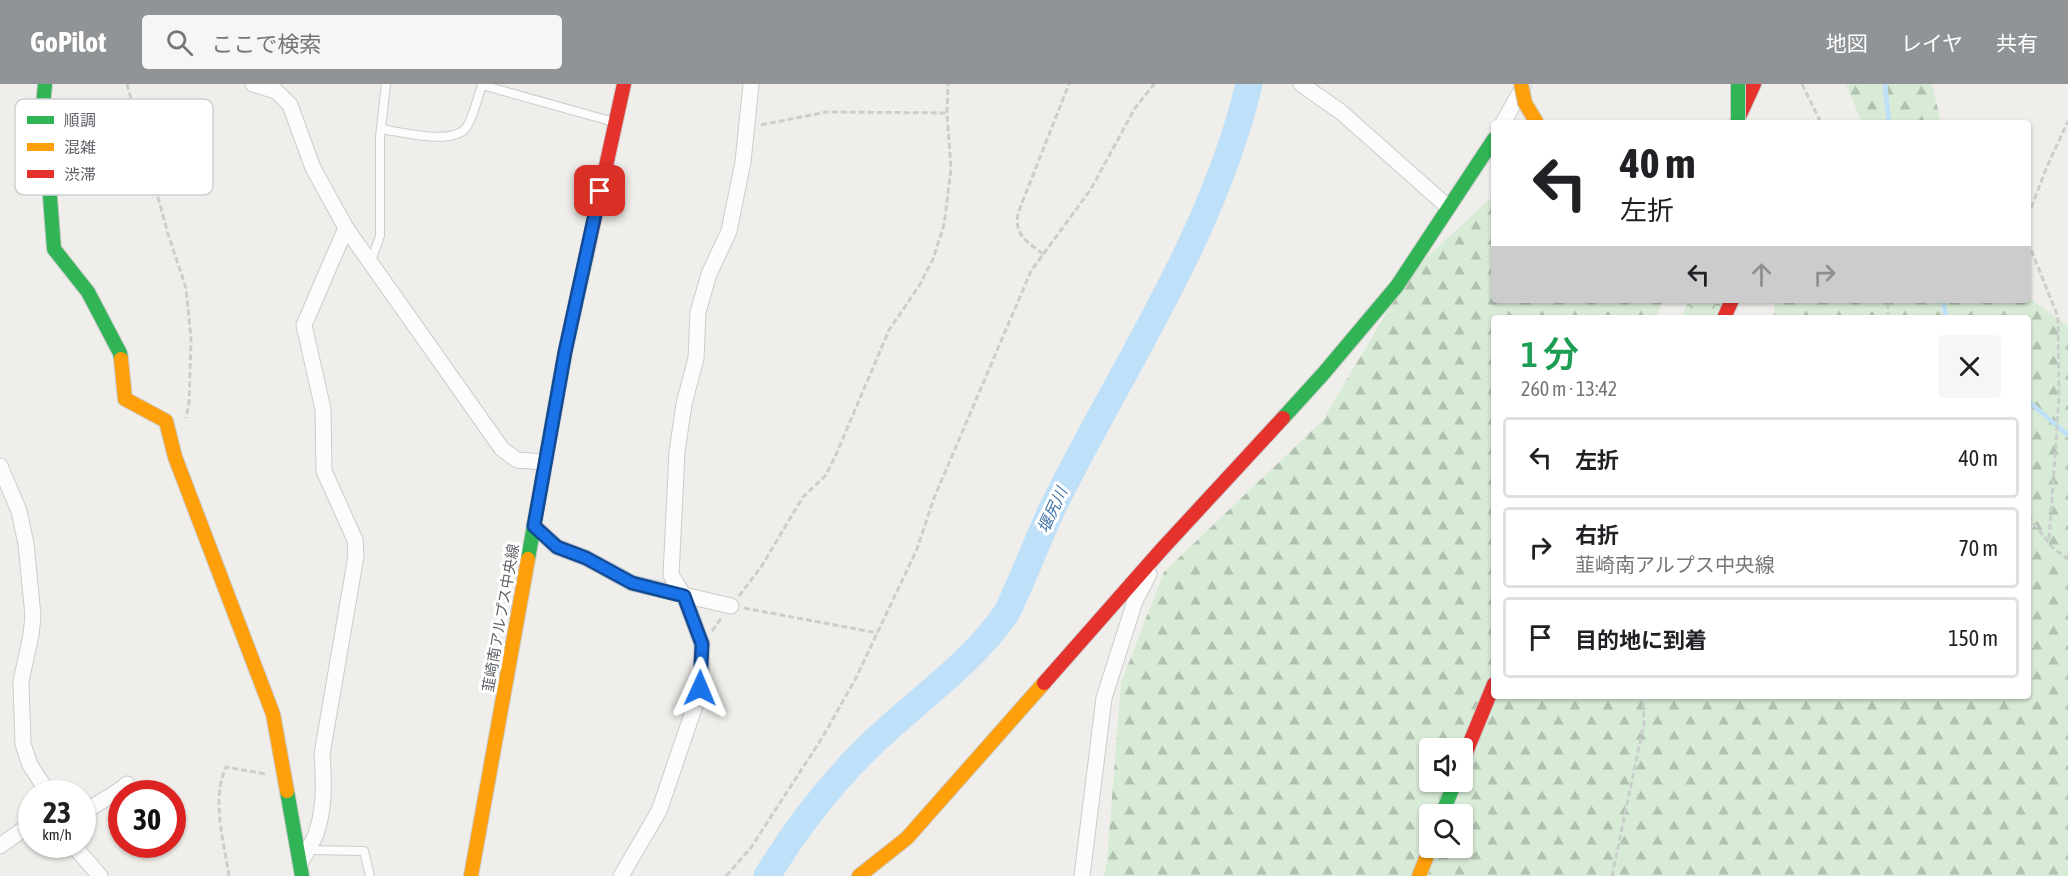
<!DOCTYPE html>
<html lang="ja">
<meta charset="utf-8">
<style>
:root{--surface:#fff;--page:#f6f6f6;--text:#202124;--muted:#757577;--line:#e0e0e0;--accent:#919496}
body{margin:0;font-family:"Asap Condensed","Noto Sans JP",sans-serif;background:var(--page);color:var(--text);height:100vh;display:flex;flex-direction:column;font-size:22px;white-space:nowrap}
*{box-sizing:border-box;margin:0}
p{font-size:20px;color:var(--muted)}
.icon{flex:none;width:33px;height:33px;fill:none;stroke:currentColor;stroke-width:2;stroke-linecap:round;stroke-linejoin:round}
.map{position:relative;flex:1;overflow:hidden}
.details{position:absolute;left:1491px;top:231px;width:540px;height:384px;display:flex;flex-direction:column;background:var(--surface);border-radius:6px;box-shadow:0 2px 4px #0004}
.details>*{flex:none}
.top-card{position:absolute;left:1491px;top:36px;width:540px;height:183px;border-radius:6px;box-shadow:0 2px 4px #0004;background:#fff;color:var(--text);overflow:hidden}
.tools{position:absolute;left:1419px;top:654px;display:grid;gap:12px}
.tools a{display:grid;place-items:center;width:54px;height:54px;border-radius:6px;background:var(--surface);box-shadow:0 2px 4px #0004;font-size:30px}
.speed{position:absolute;left:18px;top:696px;display:flex;gap:12px;font-size:30px;font-weight:700;text-align:center}
.speed>*{display:grid;place-content:center;width:78px;height:78px;border-radius:50%;background:var(--surface);box-shadow:0 2px 4px #0004;line-height:1}
.speed small{font-size:15px;font-weight:400}
.speed .limit{border:9px solid #d22;background:#fff;color:#111}
.pin{position:absolute;display:grid;place-items:center;width:51px;height:51px;color:#fff;margin:-26px;border-radius:12px;box-shadow:0 3px 9px #0006}
.me{position:absolute;width:66px;margin:-33px;rotate:1deg;stroke-linejoin:round;filter:drop-shadow(0 0 4px #0008)}
.turn{display:flex;align-items:center;gap:21px;height:126px;padding:0 30px;font-size:27px}
.turn .icon{width:78px;height:78px;stroke-width:2.5}
.turn b{display:block;font-size:42px;line-height:51px}
.lanes{display:flex;align-items:center;height:57px;padding:0 30px;background:#0003;justify-content:center;gap:30px;direction:ltr}
.lanes .off{opacity:.35}
.round{display:grid;place-items:center;flex:none;width:63px;height:63px;border-radius:6px;background:var(--page)}
.head{display:flex;align-items:center;justify-content:space-between;height:102px;padding:0 30px}
h1{font-size:36px;font-weight:600;line-height:45px;color:#1e9e55}
ul{padding:0;list-style:none}
li{display:flex;align-items:center;gap:18px;height:81px;margin:0 12px 9px;padding:0 18px;border:3px solid var(--line);border-radius:6px}
li div{flex:1}
li b{display:block;font-size:22px}
li em{font-style:normal}
header{display:flex;align-items:center;gap:36px;box-sizing:border-box;height:84px;padding:0 30px;background:var(--accent);color:#fff}
header strong{font-size:28px}
nav{display:flex;gap:33px;margin-inline-start:auto;font-size:21px}
.search{width:420px;height:54px;background:var(--page);display:flex;align-items:center;gap:15px;box-sizing:border-box;padding:0 21px;border-radius:6px;color:var(--muted);font-size:22px}
.map>svg:first-child{display:block}
</style>
<header>
<strong>GoPilot</strong>
<div class="search"><svg class="icon" aria-label="search" viewBox="0 0 24 24"><circle cx="10" cy="10" r="6"/><path d="M15 15l6 6"/></svg>ここで検索</div>
<nav><a>地図</a><a>レイヤ</a><a>共有</a></nav>
</header>
<div class="map">
<svg width="2068" height="792" viewBox="0 0 2068 792">
<defs>
<pattern id="forest-firs" width="22" height="20" patternUnits="userSpaceOnUse" patternTransform="scale(1.5)"><rect width="22" height="20" fill="#d8ebd6"/><path d="M5 1l3.5 6h-7zM16 11l3.5 6h-7z" fill="#b2c2b1"/></pattern>
<pattern id="park-crowns" width="20" height="18" patternUnits="userSpaceOnUse" patternTransform="scale(1.5)"><rect width="20" height="18" fill="#d8ebd6"/><path d="M2 6a3 3 0 1 1 6 0M12 15a3 3 0 1 1 6 0" fill="none" stroke="#b2c2b1"/></pattern>
</defs>
<rect width="100%" height="100%" fill="#efeeea"/>
<g fill="url(#forest-firs)" fill-rule="evenodd">
<path d="M1846 0H1932L1941 39H1862Z"/>
<path d="M1494 111V216H1663L1656 234H1494V612H2028V234H1774V218L1775 216H2028V213L2068 242V792H1104L1107 777 1121 599 1164 488 1323 336 1410 189ZM1430 664H1462V698H1430ZM1430 730H1462V764H1430Z"/>
</g>
<path fill="url(#park-crowns)" d="M1689 216H1731L1724 234H1682Z"/>
<g fill="none" stroke-linecap="round" stroke-linejoin="round">
<g stroke="#bfe0f9" stroke-width="4.5">
<path d="M1885 0 1889 39"/>
<path d="M1943 216 1946 234"/>
<path d="M2028 317 2068 351"/>
</g>
<path stroke="#bfe0f9" stroke-width="27" d="M767 792C800 738 842 685 890 643 930 607 974 575 1005 531 1010 524 1013 514 1017 506 1031 476 1042 444 1057 415 1125 279 1214 149 1249 0"/>
<g stroke="#cbcccc" stroke-width="10">
<g id="lane">
<path d="M381 45C401 48 450 61 465 45 472 38 478 12 482 1L614 38"/>
<path d="M371 177 380 152V53L386 0"/>
<path d="M308 766 364 767 370 792"/>
</g>
</g>
<g stroke="#cbcccc" stroke-width="17">
<g id="street">
<path d="M253 0 276 7 290 21 313 84 346 144 502 365 517 376 544 378"/>
<path d="M1301 0 1341 28 1448 123"/>
<path d="M1503 39 1523 3"/>
<path d="M0 382 19 427 26 460 33 532 31 551 21 597 23 660 30 681 49 710"/>
<path d="M534 442 557 463 586 474 632 499 731 522"/>
<path d="M82 731C97 717 112 714 127 700"/>
<path d="M72 760 100 792"/>
<path d="M0 762 32 739"/>
<path d="M300 780C305 770 312 760 316 750 325 724 324 696 322 670L356 472 355 456 324 387 323 325 304 241 346 144"/>
<path d="M621 792 659 727 701 604 702 560 684 512 671 491 677 368 684 320 696 274 698 228 709 190 729 147 743 78 751 0"/>
<path d="M1082 792 1104 614 1135 517 1149 490"/>
</g>
</g>
<g stroke="#cacacb" stroke-width="16">
<g id="fast">
<path d="M45 0 43 22 54 165 88 208 120 269 121 275"/>
<path d="M1283 334 1323 290 1397 202 1494 55"/>
<path d="M528 475 565 268 586 173"/>
<path d="M287 707 302 792"/>
<path d="M1442 730 1455 698"/>
</g>
</g>
<g stroke="#cacacb" stroke-width="16">
<g id="slow">
<path d="M121 275 125 315 166 337 175 373 273 630 287 707"/>
<path d="M471 792 528 475"/>
<path d="M859 792 907 754 1044 599"/>
<path d="M1419 792 1430 764"/>
</g>
</g>
<g stroke="#cacacb" stroke-width="16">
<g id="jam">
<path d="M1737 37 1754 0"/>
<path d="M586 173 624 0"/>
<path d="M1724 234 1732 216"/>
<path d="M1044 599 1162 465 1283 334"/>
<path d="M1462 678 1494 600"/>
</g>
</g>
<g stroke="#cacfcc" stroke-width="3" stroke-dasharray="6 3" stroke-linecap="butt">
<path d="M127 0 168 150 186 204 191 255 189 319 186 334"/>
<path d="M1802 0 1821 39"/>
<path d="M761 41 826 28 947 29"/>
<path d="M2028 132 2046 85 2068 37"/>
<path d="M2028 158 2058 233 2059 314 2049 456"/>
<path d="M1043 170C1027 157 1014 152 1018 129L1069 0"/>
<path d="M1888 234V216"/>
<path d="M2028 432 2053 464 2068 475"/>
<path d="M739 512 761 483 803 413 825 392 835 373 889 246 919 202 933 175 944 141 951 85 947 29 948 0"/>
<path d="M744 524 878 549"/>
<path d="M712 547 722 533"/>
<path d="M229 792C224 757 211 717 226 683L266 690"/>
<path d="M726 792 750 765 822 654 855 596 917 465 934 414 1031 187 1091 105 1135 24 1154 0"/>
<path d="M1612 792 1644 639 1643 612"/>
</g>
<use href="#lane" stroke="#fdfcfc" stroke-width="8"/>
<use href="#street" stroke="#fdfcfc" stroke-width="15"/>
<use href="#fast" stroke="#30b455" stroke-width="14"/>
<use href="#slow" stroke="#ff9f0a" stroke-width="14"/>
<use href="#jam" stroke="#e5322d" stroke-width="14"/>
<g stroke="#cacacb" stroke-width="16" stroke-linecap="butt">
<path id="fast-bridge" d="M1738 0V39"/>
</g>
<g stroke="#cacacb" stroke-width="16" stroke-linecap="butt">
<path id="slow-bridge" d="M1521 0 1525 19 1537 39"/>
</g>
<use href="#fast-bridge" stroke="#30b455" stroke-width="14"/>
<use href="#slow-bridge" stroke="#ff9f0a" stroke-width="14"/>
</g>
<g fill="none" stroke-linecap="round" stroke-linejoin="round">
<g stroke="#114b97" stroke-width="15">
<path id="route" d="M600 107 565 268 534 442 557 463 586 474 632 499 684 512 702 560 700 604"/>
</g>
<use href="#route" stroke="#1a73e8" stroke-width="10"/>
</g>
<g text-anchor="middle" stroke-width="6" stroke-linejoin="round" paint-order="stroke">
<g font-size="15" fill="#5f6368" stroke="#fff">
<text transform="translate(501 534) rotate(-80)" y="5">韮崎南アルプス中央線</text>
</g>
<g font-size="16" font-style="italic" fill="#4174aa" stroke="#fff">
<text transform="translate(1052 426) rotate(-65)" y="6">堰尻川</text>
</g>
</g>
<rect x="15" y="15" width="198" height="96" rx="9" fill="#fff" stroke="#cfd0d2" stroke-width="1.5"/>
<rect x="27" y="32" width="27" height="8" fill="#30b455"/>
<rect x="27" y="59" width="27" height="8" fill="#ff9f0a"/>
<rect x="27" y="86" width="27" height="8" fill="#e5322d"/>
<g font-size="16" fill="#5f6368">
<text x="64" y="42">順調</text>
<text x="64" y="69">混雑</text>
<text x="64" y="96">渋滞</text>
</g>
</svg>
<div class="tools">
<a><svg class="icon" aria-label="sound" viewBox="0 0 24 24"><path d="M4 9h4l5-4v14l-5-4H4zM17 9q2 3 0 6"/></svg></a>
<a><svg class="icon" aria-label="search" viewBox="0 0 24 24"><circle cx="10" cy="10" r="6"/><path d="M15 15l6 6"/></svg></a>
</div>
<div class="speed"><div>23<small>km/h</small></div><div class="limit">30</div></div>
<div class="pin" style="left:600px;top:107px;background:#d93025"><svg class="icon" aria-label="arrive" viewBox="0 0 24 24"><path d="M6 21V4h12l-3 4 3 4H6"/></svg></div>
<svg class="me" style="left:700px;top:604px" viewBox="-20 -20 40 40"><path d="M0-17L14 15 0 8-14 15z" fill="#1a73e8" stroke="#fff" stroke-width="4"/></svg>
<div class="top-card">
<div class="turn"><svg class="icon" aria-label="left" viewBox="0 0 24 24"><path d="M17 20v-9H6M10 6l-5 5 5 5"/></svg><div><b>40 m</b>左折</div></div>
<div class="lanes"><svg class="icon" aria-label="left" viewBox="0 0 24 24"><path d="M17 20v-9H6M10 6l-5 5 5 5"/></svg><svg class="icon off" aria-label="ahead" viewBox="0 0 24 24"><path d="M12 20V5M6 11l6-6 6 6"/></svg><svg class="icon off" aria-label="right" viewBox="0 0 24 24"><path d="M7 20v-9h11M14 6l5 5-5 5"/></svg></div>
</div>
<section class="details">
<div class="head"><div><h1>1 分</h1><p>260 m · 13:42</p></div><a class="round"><svg class="icon" aria-label="close" viewBox="0 0 24 24"><path d="M6 6l12 12M18 6L6 18"/></svg></a></div>
<ul>
<li><svg class="icon" aria-label="left" viewBox="0 0 24 24"><path d="M17 20v-9H6M10 6l-5 5 5 5"/></svg><div><b>左折</b></div><em>40 m</em></li>
<li><svg class="icon" aria-label="right" viewBox="0 0 24 24"><path d="M7 20v-9h11M14 6l5 5-5 5"/></svg><div><b>右折</b><p>韮崎南アルプス中央線</p></div><em>70 m</em></li>
<li><svg class="icon" aria-label="arrive" viewBox="0 0 24 24"><path d="M6 21V4h12l-3 4 3 4H6"/></svg><div><b>目的地に到着</b></div><em>150 m</em></li>
</ul>
</section>
</div>
